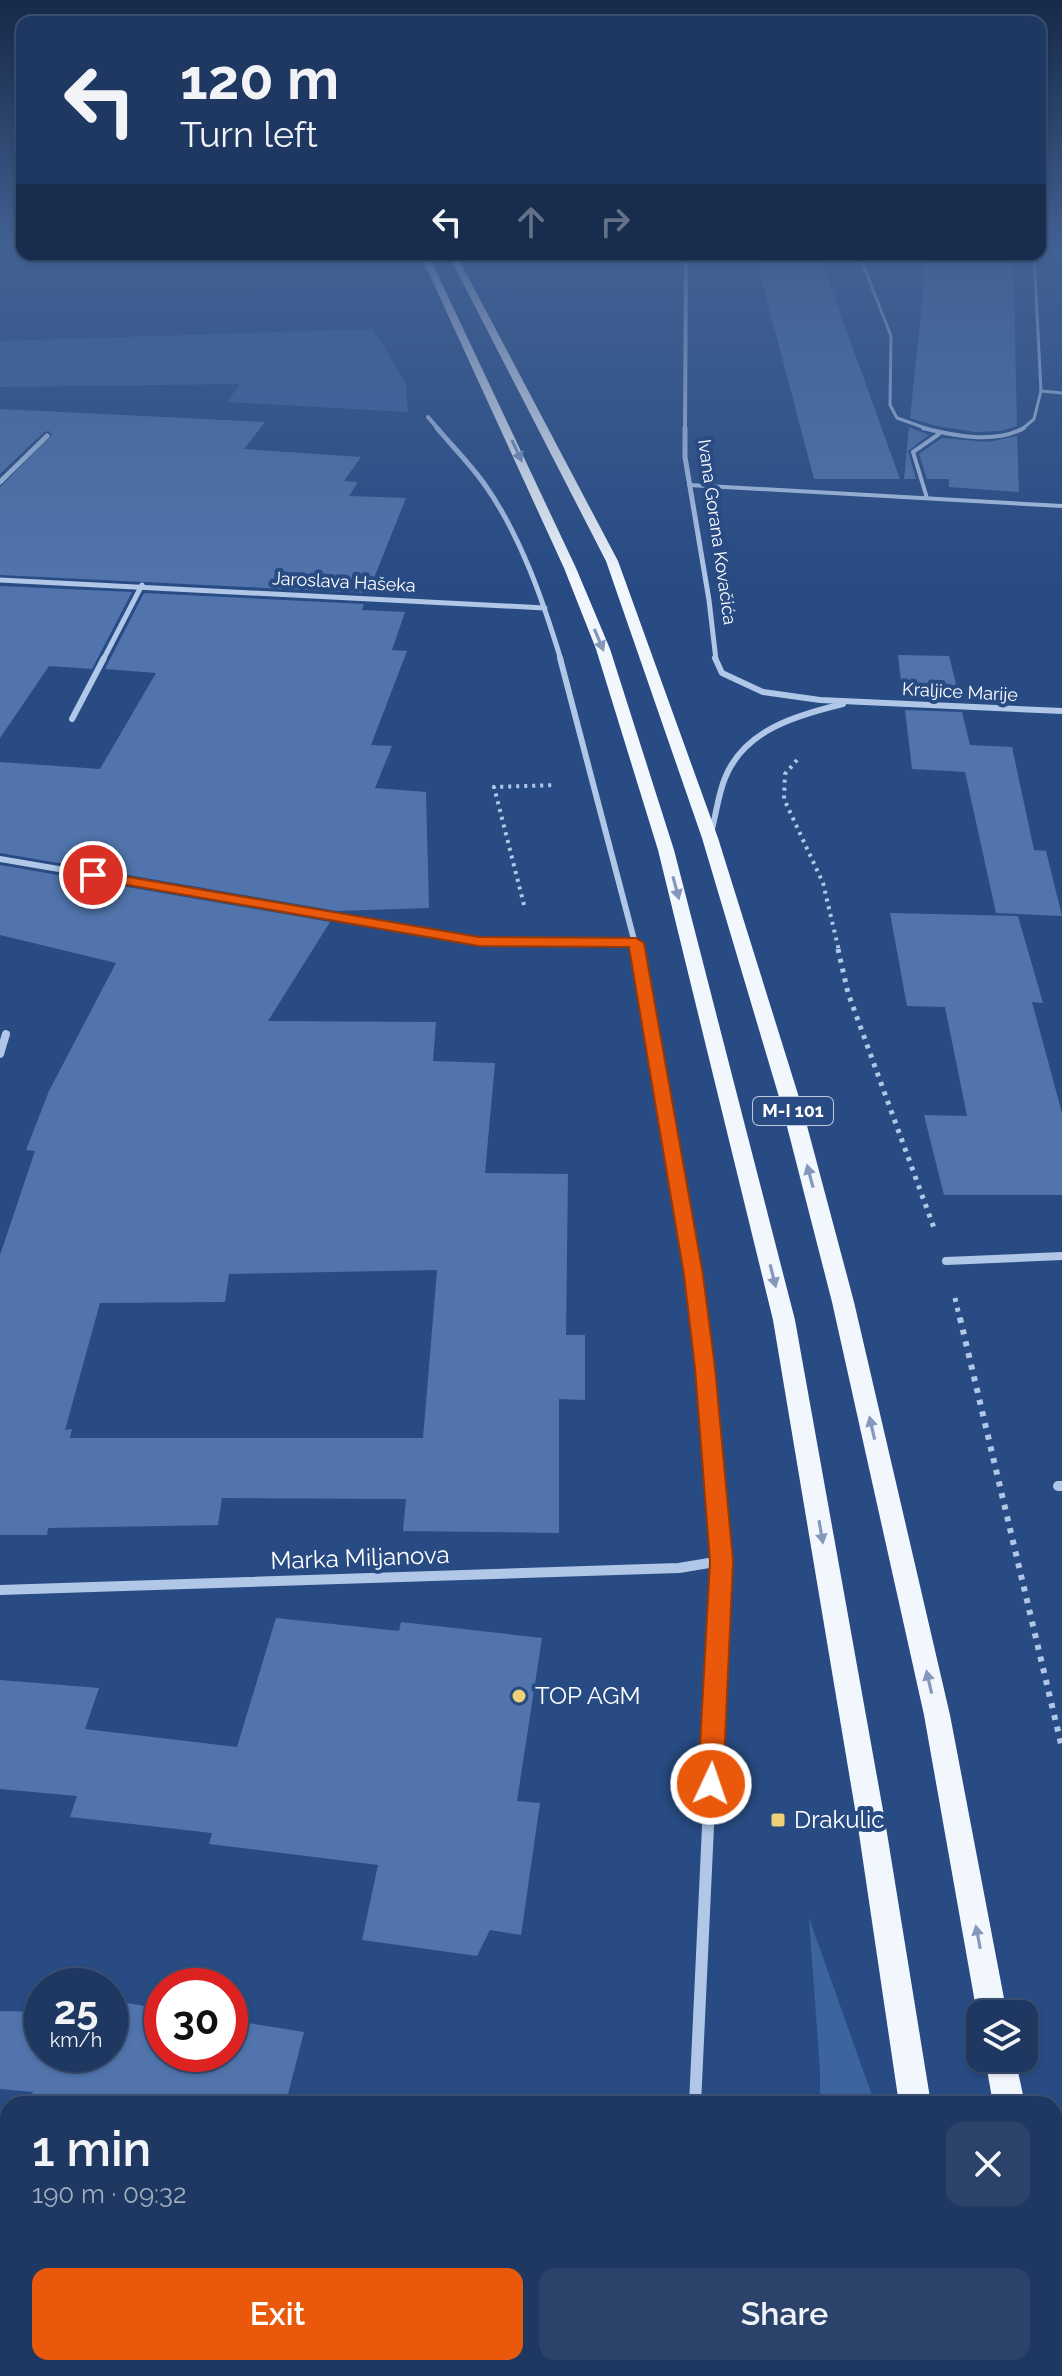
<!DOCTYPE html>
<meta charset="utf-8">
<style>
:root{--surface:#1e3862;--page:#2b436b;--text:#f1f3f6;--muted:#a1acbe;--line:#3c5277;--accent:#ea580c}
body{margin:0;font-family:Raleway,sans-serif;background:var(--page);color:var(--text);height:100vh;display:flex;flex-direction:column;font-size:30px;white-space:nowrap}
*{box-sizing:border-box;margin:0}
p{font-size:26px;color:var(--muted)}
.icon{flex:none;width:44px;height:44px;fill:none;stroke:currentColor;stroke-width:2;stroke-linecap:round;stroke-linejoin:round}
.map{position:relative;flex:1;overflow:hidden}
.panel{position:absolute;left:0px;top:2096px;width:1062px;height:280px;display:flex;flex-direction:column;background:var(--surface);border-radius:24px 24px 0 0;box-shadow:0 2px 6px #0004,0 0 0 2px var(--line)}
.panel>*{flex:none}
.top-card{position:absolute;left:16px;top:16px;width:1030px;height:244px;border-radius:16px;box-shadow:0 2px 6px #0004,0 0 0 2px var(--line);background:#1e3862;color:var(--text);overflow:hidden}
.controls{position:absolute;left:966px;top:2000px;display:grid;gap:16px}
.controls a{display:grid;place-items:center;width:72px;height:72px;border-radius:16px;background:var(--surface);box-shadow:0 2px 6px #0004,0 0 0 2px var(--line);font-size:40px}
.speed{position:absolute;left:24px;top:1968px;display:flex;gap:16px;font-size:40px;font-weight:700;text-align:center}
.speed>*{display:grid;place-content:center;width:104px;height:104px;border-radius:50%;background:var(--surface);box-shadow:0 2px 6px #0004,0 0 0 2px var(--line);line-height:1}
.speed small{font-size:20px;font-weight:400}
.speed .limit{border:12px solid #d22;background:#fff;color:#111}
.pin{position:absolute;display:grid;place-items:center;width:68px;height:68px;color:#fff;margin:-34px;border:4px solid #fff;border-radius:50%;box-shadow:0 2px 8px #0007}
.me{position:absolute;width:88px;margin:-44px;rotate:3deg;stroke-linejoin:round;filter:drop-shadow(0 0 6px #0008)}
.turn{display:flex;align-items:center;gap:28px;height:168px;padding:0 32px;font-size:36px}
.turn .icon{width:104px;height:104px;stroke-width:2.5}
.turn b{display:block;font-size:56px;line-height:68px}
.lanes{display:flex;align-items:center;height:76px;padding:0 32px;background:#0003;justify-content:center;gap:40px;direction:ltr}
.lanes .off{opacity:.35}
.round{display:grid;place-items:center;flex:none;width:84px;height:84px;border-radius:16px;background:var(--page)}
.head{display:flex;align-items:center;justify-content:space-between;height:136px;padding:0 32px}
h1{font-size:48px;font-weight:600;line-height:60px}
.primary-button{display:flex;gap:16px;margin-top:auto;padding:16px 32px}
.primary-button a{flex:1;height:92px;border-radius:16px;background:var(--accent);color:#fff;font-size:32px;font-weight:600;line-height:92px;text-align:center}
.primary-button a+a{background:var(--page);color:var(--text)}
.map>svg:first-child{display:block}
</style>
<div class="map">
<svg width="1062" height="2376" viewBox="0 0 1062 2376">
<rect width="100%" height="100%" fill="#284b83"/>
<g fill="#3c649f">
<path d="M373 329 406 384 408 412 227 402 240 384 0 387V341Z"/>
<path d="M809 1918 875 2104H820V2071Z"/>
<path d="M816 2368H916L917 2376H816Z"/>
</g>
<g fill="#5074ab" fill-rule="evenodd">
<path d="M755 254H819L900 479H814Z"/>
<path d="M927 254H1013L1017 426 1000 431 975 432 936 426 910 418Z"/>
<path d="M0 409 265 422 244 449 361 457 344 481 358 482 349 496 406 498 368 593 0 575V487L52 435 49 431 44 432 0 474Z"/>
<path d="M909 427 929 435 908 451 916 479H904Z"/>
<path d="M1017 436 1019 492 949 487V479H927L919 454 942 438 988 442Z"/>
<path d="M0 586 132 592 92 669 49 666 0 738Z"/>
<path d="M144 593 364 604 362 610 405 612 392 650 407 651 371 745 392 746 375 788 426 792 429 908 337 911 0 853V762L100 769 156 673 105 669Z"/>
<path d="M898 655 949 656 960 700 903 698Z"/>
<path d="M905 710 962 712 970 745 1012 747 1034 850 1046 851 1062 916 996 913 965 772 912 769Z"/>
<path d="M0 865 330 922 268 1021 436 1022 433 1061 495 1063 485 1173 568 1174 566 1335H585V1400L559 1399V1533L403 1531 406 1499 222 1498 218 1525 48 1528 47 1535H0V1255L35 1151 26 1150 49 1091 116 963 0 935ZM437 1270 423 1438H70L72 1429 65 1430 100 1303 225 1302 229 1274Z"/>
<path d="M890 913 1018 916 1043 1003 1032 1002 1062 1113V1195H944L924 1115 967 1116 945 1007 907 1006Z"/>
<path d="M276 1618 399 1631 401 1622 542 1638 517 1801 540 1803 521 1935 490 1930 477 1956 362 1940 378 1865 209 1844 212 1833 70 1817 77 1796 0 1789V1680L99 1688 85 1729 237 1747Z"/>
<path d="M110 2000 162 2009V2054H230V2020L304 2032 286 2102 246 2096 244 2104H28L33 2092 0 2089V2011L42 2012V2054H110Z"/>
</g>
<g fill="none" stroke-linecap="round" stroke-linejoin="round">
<g stroke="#b1c7e7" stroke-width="4" stroke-dasharray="3 5" stroke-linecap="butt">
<path d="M797 760 785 774 784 799 823 883 839 951"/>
<path d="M524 905 494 787 555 785"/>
</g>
<g stroke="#b1c7e7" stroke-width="5" stroke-dasharray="4 6" stroke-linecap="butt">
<path d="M838 949 848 993 934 1228"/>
<path d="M955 1298 960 1320"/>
</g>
<path stroke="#b1c7e7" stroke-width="6" stroke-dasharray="5 7" stroke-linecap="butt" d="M960 1318 1062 1748"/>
<g stroke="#b1c7e7" stroke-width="3">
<path d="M859 254 891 336 890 405 897 418 931 430"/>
<path d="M1034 254 1041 391 1062 393"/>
<path d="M1021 430 1034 419 1041 391"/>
</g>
<g stroke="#b1c7e7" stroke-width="4">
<path d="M923 428C954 436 995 444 1024 428"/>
<path d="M689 485 1062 506"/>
<path d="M927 498 913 452 939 434"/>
</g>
<g stroke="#b1c7e7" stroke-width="4">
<path d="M428 417 439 430"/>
<path d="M685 430 686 254"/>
</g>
<g stroke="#b1c7e7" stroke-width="5">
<path d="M437 428C453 447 471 465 485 485 521 536 543 601 561 660"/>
<path d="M685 428V457L709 600 716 660"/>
<path d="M0 482 47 436"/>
<path d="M0 580 545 608"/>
<path d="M103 660 142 585"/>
</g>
<g stroke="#b1c7e7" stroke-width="6">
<path d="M560 658 637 951"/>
<path d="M715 658 722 673 763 692 820 700 1062 711"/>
<path d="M72 719 104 658"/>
<path d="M711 833C716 815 718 795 725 778 744 730 797 715 843 704"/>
<path d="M0 859 479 941 636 943"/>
</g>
<g stroke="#b1c7e7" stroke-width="8">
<path d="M637 949 699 1320"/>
<path d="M0 1054 6 1034"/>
<path d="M946 1261 1062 1256"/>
</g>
<g stroke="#b1c7e7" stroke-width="10">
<path d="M699 1318 721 1561 710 1786"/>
<path d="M1058 1486H1062"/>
<path d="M0 1590 679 1568 721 1561"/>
</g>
<g stroke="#b1c7e7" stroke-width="12">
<path d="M695 2104 710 1784"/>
<path d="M682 2368V2376"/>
</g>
<g fill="#f2f6fd" fill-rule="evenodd">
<path d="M420 254H428L576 568 610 649 674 850 795 1320 886 1827 931 2104H899L858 1827 773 1320 658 850 596 649 564 568Z"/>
<path d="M448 254H456L618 561 718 838 802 1107 854 1302 950 1715 1007 2014H980V2021L977 2014 924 1715 832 1302 782 1107 702 838 606 561Z"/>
<path d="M985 2058H1015L1025 2104H993Z"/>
<path d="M1054 2330 1062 2333V2376H1042L1040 2368H1054Z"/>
<path d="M939 2368H973L974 2376H940Z"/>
</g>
</g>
<defs><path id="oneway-solid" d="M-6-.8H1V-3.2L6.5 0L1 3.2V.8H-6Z" transform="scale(2)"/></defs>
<g fill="#8398ba">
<use href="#oneway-solid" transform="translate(517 451) rotate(65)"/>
<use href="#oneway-solid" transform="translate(599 640) rotate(67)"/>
<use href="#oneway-solid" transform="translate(676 888) rotate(75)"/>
<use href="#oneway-solid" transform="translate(810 1176) rotate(-105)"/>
<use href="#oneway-solid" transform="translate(773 1276) rotate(76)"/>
<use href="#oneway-solid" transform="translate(872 1428) rotate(-103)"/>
<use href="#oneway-solid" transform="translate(821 1532) rotate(80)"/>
<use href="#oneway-solid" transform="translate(929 1682) rotate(-103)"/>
<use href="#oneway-solid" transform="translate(978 1937) rotate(-101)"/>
</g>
<linearGradient id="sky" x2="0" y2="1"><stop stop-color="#162948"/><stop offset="0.43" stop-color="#426193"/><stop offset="1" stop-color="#426193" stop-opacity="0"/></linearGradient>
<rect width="1062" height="580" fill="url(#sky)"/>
<path fill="#ea580c" stroke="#983908" stroke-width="2" d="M93 871 479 937 636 938 644 943 703 1275 715 1368 733 1561 723 1784 719 1792 711 1796 702 1792 698 1784 710 1561 695 1368 684 1275 629 947 479 946 88 878 86 875Z"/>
<g fill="#eed177" stroke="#284b83" stroke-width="3">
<circle cx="519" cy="1696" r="8"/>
<rect x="770" y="1812" width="16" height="16" rx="4"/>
</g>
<g text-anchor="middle" stroke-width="8" stroke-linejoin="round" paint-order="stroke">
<g font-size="18" fill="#fff" stroke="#284b83">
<text transform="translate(717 532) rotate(82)" y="6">Ivana Gorana Kovačića</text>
<text transform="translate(344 582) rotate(3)" y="6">Jaroslava Hašeka</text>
<text transform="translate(960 692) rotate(3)" y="6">Kraljice Marije</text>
</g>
<rect fill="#284b83" stroke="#bec9da" stroke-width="2" x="753" y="1097" width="80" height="28" rx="6"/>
<g font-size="18" font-weight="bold" fill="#fff">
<text x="793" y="1117">M-I 101</text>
</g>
<g font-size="24" fill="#fff" stroke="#284b83">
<text transform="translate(360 1558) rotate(-2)" y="8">Marka Miljanova</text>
</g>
<g font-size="24" fill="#fff" stroke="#284b83" text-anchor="start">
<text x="535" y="1704">TOP AGM</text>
<text x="794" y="1828">Drakulic</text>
</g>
</g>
</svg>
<div class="controls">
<a><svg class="icon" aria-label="layers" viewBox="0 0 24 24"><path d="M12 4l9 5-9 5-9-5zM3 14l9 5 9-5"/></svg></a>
</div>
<div class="speed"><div>25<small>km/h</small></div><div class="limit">30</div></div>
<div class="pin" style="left:93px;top:875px;background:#d93025"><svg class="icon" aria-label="arrive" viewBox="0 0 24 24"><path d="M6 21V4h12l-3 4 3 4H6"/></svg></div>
<svg class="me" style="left:711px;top:1784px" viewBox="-20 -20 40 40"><circle r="17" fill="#ea580c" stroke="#fff" stroke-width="3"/><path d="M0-11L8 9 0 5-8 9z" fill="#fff"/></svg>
<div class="top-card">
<div class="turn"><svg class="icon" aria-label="left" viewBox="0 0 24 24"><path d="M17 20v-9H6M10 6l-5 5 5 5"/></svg><div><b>120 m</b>Turn left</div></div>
<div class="lanes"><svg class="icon" aria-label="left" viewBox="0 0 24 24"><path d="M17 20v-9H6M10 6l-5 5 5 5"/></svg><svg class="icon off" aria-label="ahead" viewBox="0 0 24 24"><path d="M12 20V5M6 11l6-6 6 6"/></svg><svg class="icon off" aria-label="right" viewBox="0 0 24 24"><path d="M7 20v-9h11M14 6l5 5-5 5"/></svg></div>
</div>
<section class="panel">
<div class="head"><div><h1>1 min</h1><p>190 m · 09:32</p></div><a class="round"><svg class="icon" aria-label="close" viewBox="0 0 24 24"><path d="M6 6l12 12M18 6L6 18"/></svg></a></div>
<div class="primary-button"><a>Exit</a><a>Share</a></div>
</section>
</div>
